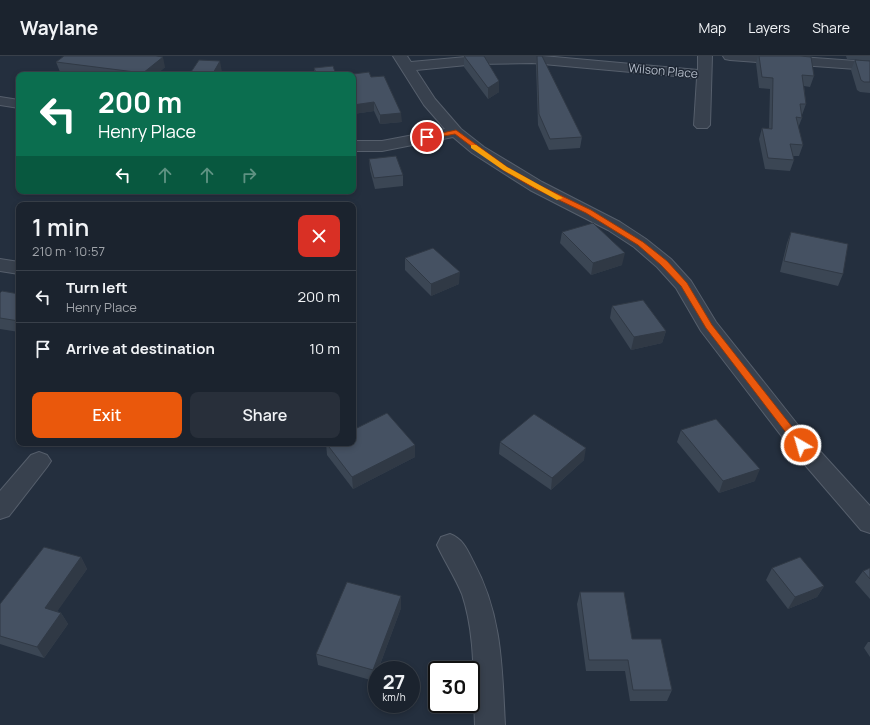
<!DOCTYPE html>
<meta charset="utf-8">
<style>
:root{--surface:#1b232e;--page:#282f3a;--text:#f1f3f6;--muted:#a0a4aa;--line:#39404a;--accent:#ea580c}
body{margin:0;font-family:Manrope,sans-serif;background:var(--page);color:var(--text);height:100vh;display:flex;flex-direction:column;font-size:15px;white-space:nowrap}
*{box-sizing:border-box;margin:0}
p{font-size:13px;color:var(--muted)}
.icon{flex:none;width:22px;height:22px;fill:none;stroke:currentColor;stroke-width:2;stroke-linecap:round;stroke-linejoin:round}
.map{position:relative;flex:1;overflow:hidden}
.side{position:absolute;left:16px;top:146px;width:340px;height:244px;display:flex;flex-direction:column;background:var(--surface);border-radius:8px;box-shadow:0 2px 6px #0003,0 0 0 1px var(--line)}
.side>*{flex:none}
.hud{position:absolute;left:16px;top:16px;width:340px;height:122px;border-radius:8px;box-shadow:0 2px 6px #0003,0 0 0 1px var(--line);background:#0b6e4f;color:#fff;overflow:hidden}
.speed{position:absolute;left:368px;top:605px;display:flex;gap:8px;font-size:20px;font-weight:700;text-align:center}
.speed>*{display:grid;place-content:center;width:52px;height:52px;border-radius:50%;background:var(--surface);box-shadow:0 2px 6px #0003,0 0 0 1px var(--line);line-height:1}
.speed small{font-size:10px;font-weight:400}
.speed .limit{border:2px solid #111;border-radius:6px;background:#fff;color:#111}
.pin{position:absolute;display:grid;place-items:center;width:34px;height:34px;color:#fff;margin:-17px;border:2px solid #fff;border-radius:50%;box-shadow:0 1px 4px #0007}
.me{position:absolute;width:44px;margin:-22px;rotate:322deg;stroke-linejoin:round;filter:drop-shadow(0 0 3px #0008)}
.turn{display:flex;align-items:center;gap:14px;height:84px;padding:0 16px;font-size:18px}
.turn .icon{width:52px;height:52px;stroke-width:2.5}
.turn b{display:block;font-size:28px;line-height:34px}
.lanes{display:flex;align-items:center;height:38px;padding:0 16px;background:#0003;justify-content:center;gap:20px;direction:ltr}
.lanes .off{opacity:.35}
.round{display:grid;place-items:center;flex:none;width:42px;height:42px;border-radius:8px;background:var(--page)}
.head{display:flex;align-items:center;justify-content:space-between;height:68px;padding:0 16px}
h1{font-size:24px;font-weight:600;line-height:30px}
.cta{display:flex;gap:8px;margin-top:auto;padding:8px 16px}
.cta a{flex:1;height:46px;border-radius:8px;background:var(--accent);color:#fff;font-size:16px;font-weight:600;line-height:46px;text-align:center}
.cta a+a{background:var(--page);color:var(--text)}
ul{padding:0;list-style:none}
li{display:flex;align-items:center;gap:12px;height:52px;padding:0 16px;border-top:1px solid var(--line)}
li div{flex:1}
li b{display:block;font-size:15px}
li em{font-style:normal}
header{display:flex;align-items:center;gap:24px;box-sizing:border-box;height:56px;padding:0 20px;background:var(--surface);border-bottom:1px solid var(--line)}
header strong{font-size:19px}
nav{display:flex;gap:22px;margin-inline-start:auto;font-size:14px}
.map>svg:first-child{display:block}
</style>
<header>
<strong>Waylane</strong>
<nav><a>Map</a><a>Layers</a><a>Share</a></nav>
</header>
<div class="map">
<svg width="870" height="669" viewBox="0 0 870 669">
<rect width="100%" height="100%" fill="#242f3e"/>
<g fill="none" stroke-linecap="round" stroke-linejoin="round">
<g stroke="#565f6c" stroke-width="2">
<g id="minor">
<path d="M393 0H407L411 6 477 0H543L698 14V0H712L710 69 707 72H697L694 69 697 22 532 7 477 8 416 14 435 43 461 73 484 91 542 126 620 166 646 183 671 203 691 225 716 266 809 383 870 450V477L861 474 793 395 701 275 676 232 657 211 634 191 608 174 530 134 472 97 453 81 382 95H353V85H382L445 73 424 49Z"/>
<path d="M723 0H786L870 6V14L730 4 725 3Z"/>
<path d="M0 41 19 44V52L0 49Z"/>
<path d="M0 203 19 206V218L0 215Z"/>
<path d="M39 396 47 399 51 405 47 411 9 460 0 463V435L31 399Z"/>
<path d="M450 478C463 483 467 493 473 505 502 558 502 610 505 669H475C473 625 476 580 462 538 455 521 445 506 437 489L441 481Z"/>
</g>
</g>
<use href="#minor" fill="#38414e" fill-rule="evenodd"/>
</g>
<g fill="#3b4654">
<path d="M464 0 499 25V36L488 43 464 11Z"/>
<path d="M537 0 582 81 580 92 549 94 538 69 536 9Z"/>
<path d="M758 0H800L814 20 810 31 804 30 806 48 802 59H801L802 62 798 72 803 89 799 100H793L794 104 790 115 765 113 759 83 762 72H769L770 33 759 32 756 7Z"/>
<path d="M846 0H870V5L847 3Z"/>
<path d="M855 4 870 5V37L860 36 857 34 851 14Z"/>
<path d="M56 6 165 11 156 19H82L60 16Z"/>
<path d="M314 12 336 19H314Z"/>
<path d="M353 19 371 21 402 66 380 68 374 55 353 58Z"/>
<path d="M369 103 403 119V130L375 133 370 114Z"/>
<path d="M562 176 622 209 591 219 560 187Z"/>
<path d="M791 176 843 218 838 230 780 216 787 187Z"/>
<path d="M405 202 459 228 431 240 405 214Z"/>
<path d="M0 237 19 238V276L0 273Z"/>
<path d="M612 250 666 275 662 287 631 294 610 262Z"/>
<path d="M681 374 755 425 719 437 677 386Z"/>
<path d="M500 386 584 404 551 434 499 398Z"/>
<path d="M326 387 415 389V401L353 433 327 399Z"/>
<path d="M81 501 87 513 57 555 61 557 68 568 44 602 0 588V548Z"/>
<path d="M772 512 824 530 817 541 788 553 766 524Z"/>
<path d="M870 512V543L855 526 863 515Z"/>
<path d="M580 536 632 583 672 634 667 645H630L625 615H586L577 548Z"/>
<path d="M401 552 378 614H377L374 625 318 609 316 598Z"/>
<path d="M868 586H870V601L864 592Z"/>
</g>
<g fill="#303945">
<path d="M163 1 165 11 156 19H144L143 17Z"/>
<path d="M220 5 222 16 220 19H212Z"/>
<path d="M499 25V36L488 43V32Z"/>
<path d="M374 46V55L353 58V49Z"/>
<path d="M401 57 402 66 380 68V59Z"/>
<path d="M625 197 622 209 591 219 593 207Z"/>
<path d="M460 216 459 228 431 240V228Z"/>
<path d="M666 275 662 287 631 294 634 281Z"/>
<path d="M415 389V401L353 433 352 421Z"/>
<path d="M586 392 584 404 551 434 552 422Z"/>
<path d="M760 413 755 425 719 437 723 425Z"/>
<path d="M81 501 87 513 52 563 45 552Z"/>
<path d="M824 530 817 541 788 553 795 541Z"/>
<path d="M401 540V552L378 614H377V616L374 625 373 614Z"/>
<path d="M61 557 68 568 44 602 37 591Z"/>
</g>
<g fill="#455162" stroke="#303945">
<path d="M64 0H156L163 1 143 17 56 6Z"/>
<path d="M464 0H484L499 25 488 32Z"/>
<path d="M537 0H542L582 81 550 83 539 58Z"/>
<path d="M759 0H800L811 1 814 20 802 19 806 48H800L802 62 796 61 803 89 790 88 794 104 768 102 762 72 772 73 773 22 762 21Z"/>
<path d="M199 4 220 5 212 19H189Z"/>
<path d="M855 4 870 5V26H864L861 24Z"/>
<path d="M333 10 336 19H317L314 12Z"/>
<path d="M369 16 371 21 384 20 401 57 380 59 374 46 353 49V19H346Z"/>
<path d="M396 100 403 119 374 122 369 103Z"/>
<path d="M593 167 625 197 593 207 562 176Z"/>
<path d="M791 176 848 188 843 218 784 205Z"/>
<path d="M433 192 460 216 431 228 405 202Z"/>
<path d="M2 235 19 238V265L0 262V237Z"/>
<path d="M643 244 666 275 634 281 612 250Z"/>
<path d="M387 357 415 389 352 421 326 387H353V374Z"/>
<path d="M534 358 586 392 552 422 500 386Z"/>
<path d="M716 363 760 413 723 425 681 374Z"/>
<path d="M44 491 81 501 45 552 61 557 37 591 0 580V548Z"/>
<path d="M800 501 824 530 795 541 772 512Z"/>
<path d="M870 512V523L863 515Z"/>
<path d="M347 526 401 540 373 614 316 598Z"/>
<path d="M580 536H624L632 583H661L672 634H633L628 604H589Z"/>
</g>
<path fill="#ea580c" stroke="#983908" d="M456 74 507 111 539 129 591 154 643 186 667 205 687 227 712 269 804 386 805 389 804 391H797L706 272 681 230 661 209 638 189 586 157 534 132 503 114 455 78 427 83 423 81Z"/>
<path fill="#f59e0b" d="M471 89H476L507 111 563 142 557 144 503 114 471 92Z"/>
<g text-anchor="middle" stroke-width="3" stroke-linejoin="round" paint-order="stroke">
<g font-size="12" fill="#b4bcc9" stroke="#1d2633">
<text transform="translate(663 15) rotate(5)" y="4">Wilson Place</text>
</g>
</g>
</svg>
<div class="speed"><div>27<small>km/h</small></div><div class="limit">30</div></div>
<div class="pin" style="left:427px;top:81px;background:#d93025"><svg class="icon" aria-label="arrive" viewBox="0 0 24 24"><path d="M6 21V4h12l-3 4 3 4H6"/></svg></div>
<svg class="me" style="left:801px;top:389px" viewBox="-20 -20 40 40"><circle r="17" fill="#ea580c" stroke="#fff" stroke-width="3"/><path d="M0-11L8 9 0 5-8 9z" fill="#fff"/></svg>
<div class="hud">
<div class="turn"><svg class="icon" aria-label="left" viewBox="0 0 24 24"><path d="M17 20v-9H6M10 6l-5 5 5 5"/></svg><div><b>200 m</b>Henry Place</div></div>
<div class="lanes"><svg class="icon" aria-label="left" viewBox="0 0 24 24"><path d="M17 20v-9H6M10 6l-5 5 5 5"/></svg><svg class="icon off" aria-label="ahead" viewBox="0 0 24 24"><path d="M12 20V5M6 11l6-6 6 6"/></svg><svg class="icon off" aria-label="ahead" viewBox="0 0 24 24"><path d="M12 20V5M6 11l6-6 6 6"/></svg><svg class="icon off" aria-label="right" viewBox="0 0 24 24"><path d="M7 20v-9h11M14 6l5 5-5 5"/></svg></div>
</div>
<section class="side">
<div class="head"><div><h1>1 min</h1><p>210 m · 10:57</p></div><a class="round" style="background:#d93025;color:#fff"><svg class="icon" aria-label="close" viewBox="0 0 24 24"><path d="M6 6l12 12M18 6L6 18"/></svg></a></div>
<ul>
<li><svg class="icon" aria-label="left" viewBox="0 0 24 24"><path d="M17 20v-9H6M10 6l-5 5 5 5"/></svg><div><b>Turn left</b><p>Henry Place</p></div><em>200 m</em></li>
<li><svg class="icon" aria-label="arrive" viewBox="0 0 24 24"><path d="M6 21V4h12l-3 4 3 4H6"/></svg><div><b>Arrive at destination</b></div><em>10 m</em></li>
</ul>
<div class="cta"><a>Exit</a><a>Share</a></div>
</section>
</div>
